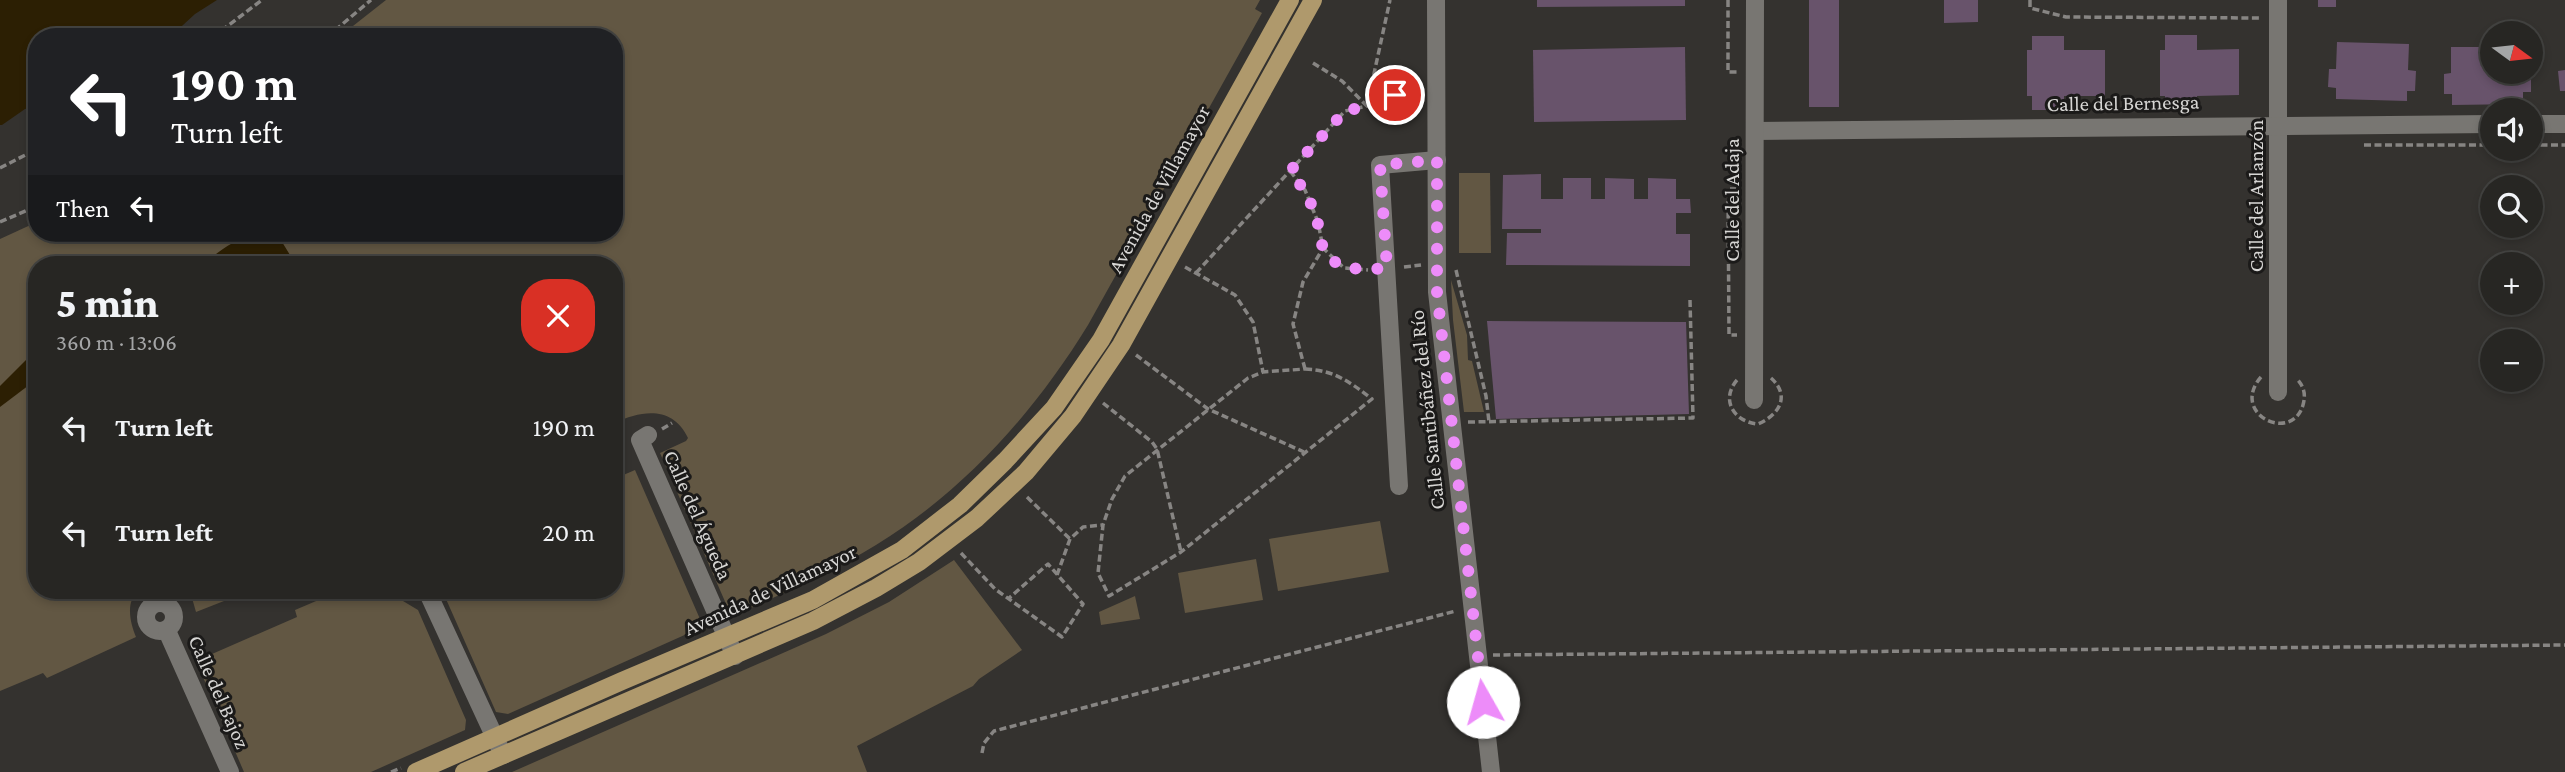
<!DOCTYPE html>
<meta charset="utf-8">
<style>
:root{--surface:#272623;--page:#333230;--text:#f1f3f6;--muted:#a4a5a6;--line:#434341}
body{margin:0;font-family:"Crimson Pro",serif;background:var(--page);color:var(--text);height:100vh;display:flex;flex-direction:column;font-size:26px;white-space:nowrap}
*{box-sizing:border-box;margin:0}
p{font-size:23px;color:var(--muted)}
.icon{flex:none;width:38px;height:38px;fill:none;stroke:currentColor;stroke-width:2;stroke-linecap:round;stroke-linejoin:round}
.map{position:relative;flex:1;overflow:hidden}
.sheet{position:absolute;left:28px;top:256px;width:595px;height:343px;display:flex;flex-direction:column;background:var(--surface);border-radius:28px;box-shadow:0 4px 10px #0003,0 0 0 2px var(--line)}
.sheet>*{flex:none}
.hud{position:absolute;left:28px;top:28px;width:595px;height:214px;border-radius:28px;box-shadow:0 4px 10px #0003,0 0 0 2px var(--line);background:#202124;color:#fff;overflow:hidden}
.needle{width:46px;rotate:105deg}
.controls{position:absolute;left:2480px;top:21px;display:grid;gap:14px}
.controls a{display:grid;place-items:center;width:63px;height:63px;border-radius:50%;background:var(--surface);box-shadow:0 4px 10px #0003,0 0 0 2px var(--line);font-size:35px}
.pin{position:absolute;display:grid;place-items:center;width:60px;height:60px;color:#fff;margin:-30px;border:4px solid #fff;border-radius:50%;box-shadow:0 2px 7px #0007}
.me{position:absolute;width:77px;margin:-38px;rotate:353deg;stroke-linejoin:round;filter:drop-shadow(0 0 5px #0008)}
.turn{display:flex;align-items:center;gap:24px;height:147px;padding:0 28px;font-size:32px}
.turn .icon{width:91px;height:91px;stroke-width:2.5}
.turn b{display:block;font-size:49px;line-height:60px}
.then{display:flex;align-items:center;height:66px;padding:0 28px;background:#0003;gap:14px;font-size:26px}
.round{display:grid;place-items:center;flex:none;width:74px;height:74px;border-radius:28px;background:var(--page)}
.headline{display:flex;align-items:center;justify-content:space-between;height:119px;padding:0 28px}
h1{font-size:42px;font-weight:800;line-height:52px}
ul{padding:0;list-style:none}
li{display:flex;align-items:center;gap:21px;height:105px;padding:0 28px}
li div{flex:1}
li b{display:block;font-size:26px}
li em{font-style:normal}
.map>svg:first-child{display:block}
</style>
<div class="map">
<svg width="2565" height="772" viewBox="0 0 2565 772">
<rect width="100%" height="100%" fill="#34322f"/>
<g fill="#625743">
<path d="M386 0H1260L1255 9 1262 13 1088 325C1034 413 964 491 876 545 833 571 788 591 742 612H736L727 606 660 453 686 441 688 438C673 406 642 410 615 423L618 431 614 432V264H37V590H139C125 601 130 623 136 637L47 678 43 673 0 691V239L37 222V233H614V37H339Z"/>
<path d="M1459 173H1490L1491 253H1459Z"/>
<path d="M1451 280 1467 335 1468 360 1472 361 1484 412H1464L1453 320Z"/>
<path d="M635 470 700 619 698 629 508 714 496 712 446 599 447 590H614V479Z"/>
<path d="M1380 521 1389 572 1278 591 1269 539Z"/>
<path d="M1256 559 1263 600 1185 613 1178 573Z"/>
<path d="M954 560 1022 650 979 679 973 686 857 746 867 772H512L826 634 889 602Z"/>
<path d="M180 590H252L196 612 192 598Z"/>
<path d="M342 590H394L403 601 418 610 466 720 465 730 371 772H244L196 661 297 617 295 610Z"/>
<path d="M1135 596 1140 619 1101 625 1099 612Z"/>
</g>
<g fill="#2c1f03">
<path d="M0 0H217L195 14 170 37H37V106L25 109 2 125H0Z"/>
<path d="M264 234 279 237 290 255 291 264H203C224 248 237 236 264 234Z"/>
<path d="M37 349V379L0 407V386Z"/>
</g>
<g fill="#68536b">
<path d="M1537 0H1685V6L1537 7Z"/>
<rect x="1809" y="0" width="30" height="107"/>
<path d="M1944 0H1978V22L1944 23Z"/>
<rect x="2318" y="0" width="18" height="7"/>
<path d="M2165 35H2197V50L2239 49V95L2197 96V109H2165V96H2160V50H2165Z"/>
<path d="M2032 36H2064V50H2105V96H2064V110H2032V96H2027V50H2032Z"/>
<path d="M2337 42 2409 44 2408 70 2416 71 2415 91H2407V101L2336 99V88L2328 87 2329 69H2336Z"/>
<path d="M1685 47 1686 120 1534 122 1533 50Z"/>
<path d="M2451 47H2492V72H2523V74H2531V92H2523V104L2452 105V94H2444V74L2451 73Z"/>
<path d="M2565 70V91H2560L2558 71Z"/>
<path d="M1541 174V199H1563V178H1591V199H1605V178L1634 179V199H1648V178L1676 179V199H1690L1691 213H1676V234H1690V266L1506 265 1507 233H1541V229H1502L1503 175Z"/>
<path d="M1487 321 1686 322 1689 414 1496 419Z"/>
</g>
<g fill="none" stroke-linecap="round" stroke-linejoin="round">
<g stroke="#878583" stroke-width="3.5" stroke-dasharray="7 3.5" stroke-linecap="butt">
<path d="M1728 0V72H1739"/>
<path d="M2030 0V8L2066 17 2262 18"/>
<path d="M213 37 262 0"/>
<path d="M327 37 371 0"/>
<path d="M1313 63 1342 81 1367 106"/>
<path d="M1367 106 1390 0"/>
<path d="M2364 145H2492"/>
<path d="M2530 145H2565"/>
<path d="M0 168 37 149"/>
<path d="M1290 171 1305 190 1318 222 1323 248 1344 268 1368 270"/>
<path d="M1737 189H1728L1729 335H1737"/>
<path d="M0 222 37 206"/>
<path d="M1185 267 1235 295 1253 322 1263 372"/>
<path d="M1404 267 1421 265"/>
<path d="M1456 270 1486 396 1489 422"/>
<path d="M1196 273 1345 111 1367 106 1395 95 1420 94"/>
<path d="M1136 355 1208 409 1304 452"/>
<path d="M1305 369C1334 370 1350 382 1372 399L1181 552 1109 596 1098 573 1103 525 1112 499 1125 476 1248 378 1263 372Z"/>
<path d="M1305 369 1293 324 1303 282 1323 248"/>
<path d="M2261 377C2229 414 2292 444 2303 405 2306 394 2304 387 2297 379"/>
<path d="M1737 380C1720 400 1734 422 1758 424 1779 415 1791 396 1771 378"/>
<path d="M1103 403 1152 442 1157 449 1181 552"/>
<path d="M1468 422 1693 418 1690 300"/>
<path d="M662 429 672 423"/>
<path d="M1027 497 1070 539"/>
<path d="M961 553 995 589 1062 637 1083 604 1048 564 1008 599"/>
<path d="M1057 575 1070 539 1083 527 1102 525"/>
<path d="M1493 655 2565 645"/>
<path d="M982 753 984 743 994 731 1456 611"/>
<path d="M391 772 401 768"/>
</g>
<g stroke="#787672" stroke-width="18">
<path d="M1436 0 1437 292 1491 772"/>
<path d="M2278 0V392"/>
<path d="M2530 124H2565"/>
<path d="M1755 131 2492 124"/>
<path d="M1754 400 1755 0"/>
<path d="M648 435 640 440 735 656"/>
<path d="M1399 486 1380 165 1437 160"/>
<path d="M427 591 503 755"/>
<circle cx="160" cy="617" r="14"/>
<path d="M167 631 230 772"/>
</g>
<g stroke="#af996c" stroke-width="18">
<path d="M416 772 622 681 813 600 902 550 960 505 1005 461 1054 408 1101 340 1290 0"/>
<path d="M464 772 813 621 876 588 919 562 977 518 1026 472 1073 416 1121 345 1313 0"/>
</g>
</g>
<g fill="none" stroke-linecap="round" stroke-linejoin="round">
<path stroke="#ed8cf9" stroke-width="12" stroke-dasharray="0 21.6" d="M1395 95 1367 106 1345 111 1290 171C1302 186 1311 201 1317 219 1319 228 1319 239 1323 247 1333 272 1364 270 1387 268L1380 165 1437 160V292L1483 702"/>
</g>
<g text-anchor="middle" stroke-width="6" stroke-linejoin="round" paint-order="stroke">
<g font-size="21" fill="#d7d6d4" stroke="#1b1a19">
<text transform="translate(2123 103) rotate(-1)" y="7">Calle del Bernesga</text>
<text transform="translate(1159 189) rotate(-61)" y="7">Avenida de Villamayor</text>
<text transform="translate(2256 196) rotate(-90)" y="7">Calle del Arlanzón</text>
<text transform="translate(1732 200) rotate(-90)" y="7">Calle del Adaja</text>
<text transform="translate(1427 410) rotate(-96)" y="7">Calle Santibáñez del Río</text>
<text transform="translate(698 515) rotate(66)" y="7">Calle del Águeda</text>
<text transform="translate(770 590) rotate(-25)" y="7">Avenida de Villamayor</text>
<text transform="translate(219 692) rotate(66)" y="7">Calle del Bajoz</text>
</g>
</g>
</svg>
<div class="controls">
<a><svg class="needle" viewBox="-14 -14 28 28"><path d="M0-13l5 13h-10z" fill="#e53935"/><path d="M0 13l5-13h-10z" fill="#a4a5a6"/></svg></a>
<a><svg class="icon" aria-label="sound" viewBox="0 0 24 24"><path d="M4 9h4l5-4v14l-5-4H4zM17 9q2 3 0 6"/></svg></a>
<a><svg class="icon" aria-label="search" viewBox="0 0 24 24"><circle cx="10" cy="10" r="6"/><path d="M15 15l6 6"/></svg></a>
<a>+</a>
<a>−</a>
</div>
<div class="pin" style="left:1395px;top:95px;background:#d93025"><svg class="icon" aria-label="arrive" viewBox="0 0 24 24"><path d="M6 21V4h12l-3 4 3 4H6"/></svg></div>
<svg class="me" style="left:1483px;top:702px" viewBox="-20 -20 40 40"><circle r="19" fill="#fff"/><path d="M0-13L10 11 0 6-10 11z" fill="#ed8cf9"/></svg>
<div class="hud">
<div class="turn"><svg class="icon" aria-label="left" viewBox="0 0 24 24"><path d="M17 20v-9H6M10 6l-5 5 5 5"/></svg><div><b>190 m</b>Turn left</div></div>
<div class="then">Then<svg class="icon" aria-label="left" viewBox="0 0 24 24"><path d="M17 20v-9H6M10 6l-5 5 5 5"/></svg></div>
</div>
<section class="sheet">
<div class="headline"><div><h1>5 min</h1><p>360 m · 13:06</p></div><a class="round" style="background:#d93025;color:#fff"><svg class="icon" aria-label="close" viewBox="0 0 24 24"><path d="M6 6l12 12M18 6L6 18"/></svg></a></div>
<ul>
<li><svg class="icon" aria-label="left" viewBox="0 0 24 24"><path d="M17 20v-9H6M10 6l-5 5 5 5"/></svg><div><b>Turn left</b></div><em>190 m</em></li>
<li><svg class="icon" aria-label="left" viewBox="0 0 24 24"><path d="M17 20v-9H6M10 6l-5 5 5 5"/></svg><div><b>Turn left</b></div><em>20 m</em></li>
</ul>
</section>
</div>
